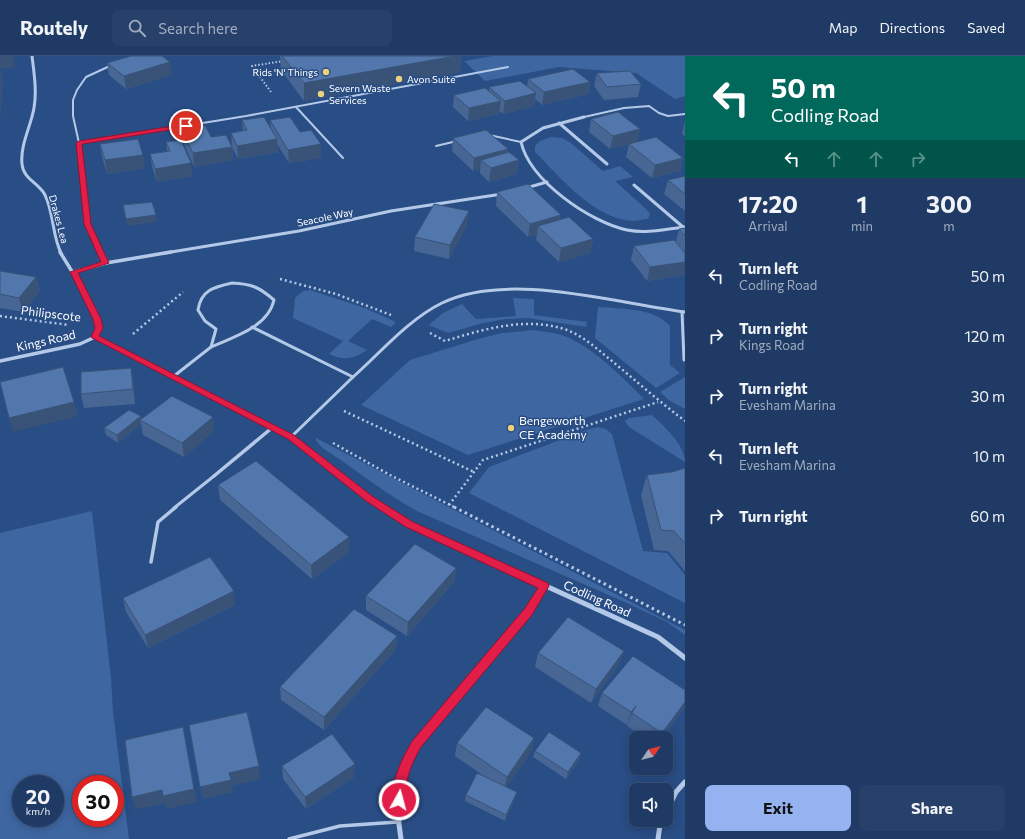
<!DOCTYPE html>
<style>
:root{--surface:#1f3a64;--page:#27416a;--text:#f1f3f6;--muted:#a1adbf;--line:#3c5478;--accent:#95b2f1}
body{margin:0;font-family:Commissioner,sans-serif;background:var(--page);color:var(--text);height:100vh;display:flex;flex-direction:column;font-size:15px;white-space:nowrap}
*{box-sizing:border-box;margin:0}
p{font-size:13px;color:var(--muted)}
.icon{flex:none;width:22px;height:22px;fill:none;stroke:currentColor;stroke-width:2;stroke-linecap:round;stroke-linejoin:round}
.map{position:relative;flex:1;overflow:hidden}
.panel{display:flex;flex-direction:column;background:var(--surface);width:340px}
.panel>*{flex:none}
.guide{background:#00695c;color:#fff;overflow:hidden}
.needle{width:26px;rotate:55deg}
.tools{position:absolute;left:629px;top:675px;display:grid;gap:8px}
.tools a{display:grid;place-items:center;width:44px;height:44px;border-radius:8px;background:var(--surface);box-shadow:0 2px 10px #0003,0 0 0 1px var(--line);font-size:20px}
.speed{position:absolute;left:12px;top:719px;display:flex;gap:8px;font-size:20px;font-weight:700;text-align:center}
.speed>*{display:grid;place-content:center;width:52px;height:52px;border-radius:50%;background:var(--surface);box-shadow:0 2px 10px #0003,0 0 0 1px var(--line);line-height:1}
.speed small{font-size:10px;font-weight:400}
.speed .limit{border:6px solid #d22;background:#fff;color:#111}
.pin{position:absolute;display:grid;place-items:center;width:34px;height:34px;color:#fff;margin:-17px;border:2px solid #fff;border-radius:50%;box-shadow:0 1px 4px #0007}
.me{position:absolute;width:44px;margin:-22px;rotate:7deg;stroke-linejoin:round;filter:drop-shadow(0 0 3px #0008)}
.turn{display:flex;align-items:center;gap:14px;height:84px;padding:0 20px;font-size:18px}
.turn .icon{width:52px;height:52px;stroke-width:2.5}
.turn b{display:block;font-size:28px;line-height:34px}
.lanes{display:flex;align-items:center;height:38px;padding:0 20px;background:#0003;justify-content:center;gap:20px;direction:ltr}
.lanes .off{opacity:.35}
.eta{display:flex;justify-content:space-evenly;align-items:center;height:68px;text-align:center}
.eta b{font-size:24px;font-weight:700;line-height:28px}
.action{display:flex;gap:8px;margin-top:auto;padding:8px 20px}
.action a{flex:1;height:46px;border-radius:8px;background:var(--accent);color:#111;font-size:16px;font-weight:700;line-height:46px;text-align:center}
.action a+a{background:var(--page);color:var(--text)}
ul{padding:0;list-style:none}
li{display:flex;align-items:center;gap:12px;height:60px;padding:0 20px}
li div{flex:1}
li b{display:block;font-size:15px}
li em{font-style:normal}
header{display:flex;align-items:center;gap:24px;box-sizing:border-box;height:56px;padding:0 20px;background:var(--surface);border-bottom:1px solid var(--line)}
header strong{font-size:19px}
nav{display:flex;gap:22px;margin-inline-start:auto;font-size:14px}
.search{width:280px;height:36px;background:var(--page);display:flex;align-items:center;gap:10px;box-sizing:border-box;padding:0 14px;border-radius:8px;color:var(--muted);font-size:15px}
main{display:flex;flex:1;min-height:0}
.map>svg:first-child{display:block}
</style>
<header>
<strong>Routely</strong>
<div class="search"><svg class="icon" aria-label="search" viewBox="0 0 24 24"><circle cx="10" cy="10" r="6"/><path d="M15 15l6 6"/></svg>Search here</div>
<nav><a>Map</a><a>Directions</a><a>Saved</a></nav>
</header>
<main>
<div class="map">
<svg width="685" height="783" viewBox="0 0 685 783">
<rect width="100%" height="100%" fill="#294d85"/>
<g fill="#3e66a1" fill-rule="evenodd">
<path d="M492 0H685V40L675 43 636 17 559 11 485 25 464 5Z"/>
<path d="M551 81 562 82 571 87 603 115 620 110 633 121 615 125 646 153 650 158 648 163C643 163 638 165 633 165 594 163 560 121 535 96V90L540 85Z"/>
<path d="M310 234 365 252 396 266 391 271 372 263 348 285 367 294C354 303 343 305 329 298L343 285 293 262 295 242 303 235Z"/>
<path d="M513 242 534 243V259L587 266 586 271 528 262 506 263 483 267 448 277 429 269 443 257 462 248 476 263 516 260Z"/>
<path d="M598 251C622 253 653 251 670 270V309L680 317 656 332 595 282Z"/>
<path d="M533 274C547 276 562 277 575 285 600 298 624 323 644 343L468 399 361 349 410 304 478 283 502 277Z"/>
<path d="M685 321V353L670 345 660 336Z"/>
<path d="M652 359C664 370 685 389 685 406L629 371 625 365 629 362Z"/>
<path d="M598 371 606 373 612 378 643 495 667 497 685 519V547L469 437 489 411 586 374Z"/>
<path d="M316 382 685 574V579L667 566 629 548 417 455C390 440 367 423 342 405 334 399 321 393 316 384Z"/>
<path d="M92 455 111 622 113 656 129 783H0V477ZM21 728H55V762H21ZM81 728H115V762H81Z"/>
</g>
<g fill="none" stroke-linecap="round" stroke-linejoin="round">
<path stroke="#b4c9e7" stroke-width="2" stroke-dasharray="1.5 2" stroke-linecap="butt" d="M271 36 252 10 283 5"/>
<g stroke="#b4c9e7" stroke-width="2.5" stroke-dasharray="2 3" stroke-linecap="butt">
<path d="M280 223 336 238 391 259"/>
<path d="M0 260 69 269"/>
<path d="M430 277 445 285C484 273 527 260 567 274 585 281 598 294 612 305 636 325 660 346 685 365"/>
<path d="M133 278 183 236"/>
<path d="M344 355 474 416"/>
<path d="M333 387 390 419 456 452"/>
<path d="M449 449 483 404 658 346"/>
</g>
<path stroke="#b4c9e7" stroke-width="3" stroke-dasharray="2.5 3.5" stroke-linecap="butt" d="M454 451 685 569"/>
<g stroke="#b4c9e7" stroke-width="2">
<path d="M296 51 343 102"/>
<path d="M584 61 624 52 649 50 659 57 668 60 685 58"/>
<path d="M489 79 521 86"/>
<path d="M79 87 246 60 508 11"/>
<path d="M436 90 457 85"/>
<path d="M102 197 88 168 79 87 73 60V44L77 34 86 21 112 9"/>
</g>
<g stroke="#b4c9e7" stroke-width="3">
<path d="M101 196 106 207"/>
<path d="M232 227C252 228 259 231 274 244 268 271 234 281 211 291L216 273 205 265 198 254C201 234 214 231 232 227Z"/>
<path d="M682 256 684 304"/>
<path d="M252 271 353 321C380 297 409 263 442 247 507 215 615 247 685 256"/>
<path d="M174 320 211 291"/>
<path d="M291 381 353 321"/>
<path d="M174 452 214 420"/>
</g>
<g stroke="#b4c9e7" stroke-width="3.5">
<path d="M151 506 158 466 176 451"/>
<path d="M289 783 340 770 397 766"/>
</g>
<g stroke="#b4c9e7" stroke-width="3">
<path d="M32 0C34 17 37 35 34 52 31 70 20 89 22 108 23 123 39 127 45 139 54 157 52 179 61 197"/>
<path d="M584 61 543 72 521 86C530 125 590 166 627 174 647 178 666 173 685 171"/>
<path d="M559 67 607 108"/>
<path d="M634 129 683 171"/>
<path d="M526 132 547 126"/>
<path d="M165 197 299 175 391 155 502 138"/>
</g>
<g stroke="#b4c9e7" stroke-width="3.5">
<path d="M74 216 106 207 171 196"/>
<path d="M95 281 291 381 369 442 386 452"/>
<path d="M0 305 80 288 95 281 99 273 95 259 84 235 60 196"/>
<path d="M214 420 273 371"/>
</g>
<g stroke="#b4c9e7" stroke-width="5">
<path d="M384 451 410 468 658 581 685 602"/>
<path d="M666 757 676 736 685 726"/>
<path d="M401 783C395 749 398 716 417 687L529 556 544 530"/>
<path d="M658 783 660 769 663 764"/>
</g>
</g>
<g fill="#476694">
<path d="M280 0H461L460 16 304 45 281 14Z"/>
<path d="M107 7 172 19 126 33 109 19Z"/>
<path d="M597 17 641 28 638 41 604 44 594 30Z"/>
<path d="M528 23 590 26 588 38 542 49 535 43 534 50 503 58 500 55 499 58 468 65 453 51 454 39 489 35V31H527Z"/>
<path d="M591 63 640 73 637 86 683 102 680 115 652 122 626 101 629 88 610 93 589 76Z"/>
<path d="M242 64 271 73 270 64 300 76 321 88V102L289 107 277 88 278 96 238 103 232 91 233 104 194 111 183 86 181 73 211 81 232 90 231 77 243 74Z"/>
<path d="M685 65V80L682 78Z"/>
<path d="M453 82 508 93V97L519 104 517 118 489 126 480 117V113L473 115 452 95Z"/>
<path d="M166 86 191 107 192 120 157 126 152 111 150 98 167 95Z"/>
<path d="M100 88 145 112 107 118 102 101Z"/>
<path d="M685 120V155L664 138 668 124Z"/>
<path d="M497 136 560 164 593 183 590 197 559 206 536 184 537 179 528 181 496 150Z"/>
<path d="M467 169 449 203 414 195 415 181Z"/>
<path d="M685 172V219L647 225 631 204 634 190 676 186 679 173Z"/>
<path d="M0 215 36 221 40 235 23 256 0 252Z"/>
<path d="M134 326 135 348 84 352 81 338Z"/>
<path d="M141 360V364L214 375 184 401 143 379 141 368 118 387 106 379 104 372Z"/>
<path d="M685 412V515L668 495 654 494 641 439 647 419 672 416Z"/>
<path d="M218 429 349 481V496L312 523 220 444Z"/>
<path d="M456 512 454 526 407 580 366 554V540Z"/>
<path d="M123 542 235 549 148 592 126 556Z"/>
<path d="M397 580 396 593 324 674 281 644 280 631Z"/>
<path d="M624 595 619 608 591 647 535 611 538 597Z"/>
<path d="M602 637 685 651 662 682H645L627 670 628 667 627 669 598 650Z"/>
<path d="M534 682 531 696 506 731 515 742 505 765 465 745 466 739 484 720 455 700 457 687Z"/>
<path d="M535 695 581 697 579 704 566 723 533 701Z"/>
<path d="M282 710 354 721 306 753 283 723Z"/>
</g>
<g fill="#395378">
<path d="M0 0H14L15 11 0 13Z"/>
<path d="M455 0H461L460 16 304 45V27Z"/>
<path d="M170 6 172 19 126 33 124 20Z"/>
<path d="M0 13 3 24 2 33V46H1V59H0Z"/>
<path d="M590 26 588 38 542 49 544 36Z"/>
<path d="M536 37 534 50 503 58 505 45Z"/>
<path d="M501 45 499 58 468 65 469 52Z"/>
<path d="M640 73 637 86 610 93 613 80Z"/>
<path d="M277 83 278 96 238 103 237 90Z"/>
<path d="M321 88V102L289 107 288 94Z"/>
<path d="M232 91 233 104 194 111 193 97Z"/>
<path d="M508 93 507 107 481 104 480 113 473 115 474 102Z"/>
<path d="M143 99 145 112 107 118 105 104Z"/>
<path d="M683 102 680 115 652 122 655 109Z"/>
<path d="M519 104 517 118 489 126 491 112Z"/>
<path d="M191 107 192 120 157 126 155 113Z"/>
<path d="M469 155 467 169 449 203 450 189Z"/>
<path d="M156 159 157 166 127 170 126 163Z"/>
<path d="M561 159 559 173 538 170 537 179 528 181 530 168Z"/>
<path d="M593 183 590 197 559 206 561 192Z"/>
<path d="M685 206V219L647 225 650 211Z"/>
<path d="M36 221 40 235 23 256 19 242Z"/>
<path d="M131 312 134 326 135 348 133 333Z"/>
<path d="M74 346 78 360 13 376 9 362Z"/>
<path d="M141 360 142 365 140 364 141 368 118 387 117 379Z"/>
<path d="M213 361 214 375 184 401 182 387Z"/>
<path d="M349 481V496L312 523 311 509Z"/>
<path d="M456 512 454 526 407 580 408 566Z"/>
<path d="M234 535 235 549 148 592 145 579Z"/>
<path d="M397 580 396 593 324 674V661Z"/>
<path d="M624 595 619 608 591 647 596 633Z"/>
<path d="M685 646V651L662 682H660L662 677Z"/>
<path d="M636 650 632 657 628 667 627 669 631 656Z"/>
<path d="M183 671 197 746 167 753 165 747 136 753 132 741Z"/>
<path d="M534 682 531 696 504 734 507 721Z"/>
<path d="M581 697 579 704 566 723 568 716Z"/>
<path d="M355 708 354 721 306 753 305 741Z"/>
<path d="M259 710 260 723 232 730 233 736 203 743 200 731 229 717Z"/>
<path d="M517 736 515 742 505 765 506 759Z"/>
</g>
<g fill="#5277ac" stroke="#395378">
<path d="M131 0H162L170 6 124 20 107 7Z"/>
<path d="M282 0H455L304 27Z"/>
<path d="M573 13 590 26 544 36 528 23Z"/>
<path d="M630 15 641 28 607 31 597 17Z"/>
<path d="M520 25 536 37 505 45 489 31Z"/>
<path d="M485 32 501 45 469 52 454 39Z"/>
<path d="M618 56 640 73 613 80 591 63Z"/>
<path d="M264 61 277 83 237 90 231 77 247 74 242 64Z"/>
<path d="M290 61 300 76 311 74 321 88 288 94 270 64Z"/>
<path d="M205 69 211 81 226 79 232 91 193 97 181 73Z"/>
<path d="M486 74 508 93 474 102 453 82Z"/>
<path d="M656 81 683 102 655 109 629 88Z"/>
<path d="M138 83 143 99 105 104 100 88Z"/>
<path d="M181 84 191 107 155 113 150 98 170 95 166 86Z"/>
<path d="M509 96 519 104 491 112 481 104Z"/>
<path d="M685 120V138L668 124Z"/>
<path d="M528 128 561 159 530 168 497 136Z"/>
<path d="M152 146 156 159 126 163 123 149Z"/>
<path d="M434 148 469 155 450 189 415 181Z"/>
<path d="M569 161 593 183 561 192 538 170Z"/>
<path d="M685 172V180L679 173Z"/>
<path d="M674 184 685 197V206L650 211 634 190Z"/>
<path d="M0 215 36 221 19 242 0 238Z"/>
<path d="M63 311 74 346 9 362 0 326Z"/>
<path d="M131 312 133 333 81 338V316Z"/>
<path d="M172 340 213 361 182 387 140 364Z"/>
<path d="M129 354 141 360 117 379 104 372Z"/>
<path d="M256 405 349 481 311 509 218 429Z"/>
<path d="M685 412V487L674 475 661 474 647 419 672 416Z"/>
<path d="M415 488 456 512 408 566 366 540Z"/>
<path d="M210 501 234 535 145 579 123 542Z"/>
<path d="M354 553 397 580 324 661 280 631Z"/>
<path d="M568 561 624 595 596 633 538 597Z"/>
<path d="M633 600 685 634V646L662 677 632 657 636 650 631 656 602 637Z"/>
<path d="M486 651 534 682 507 721 457 687Z"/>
<path d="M247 656 259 710 229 717 231 724 200 731 189 669Z"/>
<path d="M183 671 194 733 163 740 162 734 132 741 125 684Z"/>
<path d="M549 676 581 697 568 716 535 695Z"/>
<path d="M332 678 355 708 305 741 282 710Z"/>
<path d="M477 717 517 736 506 759 466 739Z"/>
</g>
<path fill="#e11d48" stroke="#92132f" d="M186 68 188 69V71L82 88 91 168 109 207 78 217 101 263 103 272 99 280 294 379 372 440 413 466 548 527 549 530 532 559 421 691C413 705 408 716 406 732 405 738 405 743 403 748L399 750 395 748C387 731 404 698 413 684L525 552 538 532 406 471 366 445 288 383 92 282 91 281 95 272 93 263 70 216 101 206 84 168 76 87 79 85Z"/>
<g fill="#eed27b" stroke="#294d85" stroke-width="1.5">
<circle cx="326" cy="16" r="4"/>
<circle cx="399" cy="23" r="4"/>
<circle cx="321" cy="38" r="4"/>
<circle cx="511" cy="372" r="4"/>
</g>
<g text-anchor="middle" stroke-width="3" stroke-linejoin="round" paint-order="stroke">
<g font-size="10" fill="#fff" stroke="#294d85" text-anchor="start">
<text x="318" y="20" text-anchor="end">Rids 'N' Things</text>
<text x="407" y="27">Avon Suite</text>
<text x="329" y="36">Severn Waste<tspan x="329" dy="12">Services</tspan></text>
</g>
<g font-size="10" fill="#fff" stroke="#294d85">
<text transform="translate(325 161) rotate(-12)" y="4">Seacole Way</text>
<text transform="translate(59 163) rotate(75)" y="4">Drakes Lea</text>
</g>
<g font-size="12" fill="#fff" stroke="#294d85">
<text transform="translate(51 258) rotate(7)" y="4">Philipscote</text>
<text transform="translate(46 285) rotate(-13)" y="4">Kings Road</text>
<text transform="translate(597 543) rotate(24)" y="4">Codling Road</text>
</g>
<g font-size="12" fill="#fff" stroke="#294d85" text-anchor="start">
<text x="519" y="369">Bengeworth<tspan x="519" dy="14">CE Academy</tspan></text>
</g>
</g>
</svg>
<div class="tools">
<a><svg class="needle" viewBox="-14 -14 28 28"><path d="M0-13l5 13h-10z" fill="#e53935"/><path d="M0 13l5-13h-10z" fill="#a1adbf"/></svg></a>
<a><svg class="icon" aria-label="sound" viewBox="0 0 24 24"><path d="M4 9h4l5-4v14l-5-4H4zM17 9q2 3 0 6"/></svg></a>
</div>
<div class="speed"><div>20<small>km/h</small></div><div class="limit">30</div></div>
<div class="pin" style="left:186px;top:70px;background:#d93025"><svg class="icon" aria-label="arrive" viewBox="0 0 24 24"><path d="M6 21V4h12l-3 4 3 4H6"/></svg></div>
<svg class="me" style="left:399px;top:744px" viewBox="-20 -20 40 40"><circle r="17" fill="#e11d48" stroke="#fff" stroke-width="3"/><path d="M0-11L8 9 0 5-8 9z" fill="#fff"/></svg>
</div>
<section class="panel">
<div class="guide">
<div class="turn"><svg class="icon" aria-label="left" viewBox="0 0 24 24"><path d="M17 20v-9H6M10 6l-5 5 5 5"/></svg><div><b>50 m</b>Codling Road</div></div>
<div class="lanes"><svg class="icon" aria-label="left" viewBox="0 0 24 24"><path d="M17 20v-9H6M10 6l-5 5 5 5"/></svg><svg class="icon off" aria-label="ahead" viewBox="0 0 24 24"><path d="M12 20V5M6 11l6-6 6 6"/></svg><svg class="icon off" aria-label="ahead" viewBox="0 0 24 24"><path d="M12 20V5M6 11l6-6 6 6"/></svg><svg class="icon off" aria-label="right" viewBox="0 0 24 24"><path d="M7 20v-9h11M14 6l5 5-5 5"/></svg></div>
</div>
<div class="eta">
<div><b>17:20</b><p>Arrival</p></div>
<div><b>1</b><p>min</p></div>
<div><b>300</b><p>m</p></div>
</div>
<ul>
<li><svg class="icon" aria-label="left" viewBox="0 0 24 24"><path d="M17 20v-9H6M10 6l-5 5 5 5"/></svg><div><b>Turn left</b><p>Codling Road</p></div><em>50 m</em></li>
<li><svg class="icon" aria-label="right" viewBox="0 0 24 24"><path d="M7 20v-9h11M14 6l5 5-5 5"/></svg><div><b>Turn right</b><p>Kings Road</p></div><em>120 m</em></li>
<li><svg class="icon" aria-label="right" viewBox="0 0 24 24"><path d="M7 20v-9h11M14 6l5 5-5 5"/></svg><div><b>Turn right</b><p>Evesham Marina</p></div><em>30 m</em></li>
<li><svg class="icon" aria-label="left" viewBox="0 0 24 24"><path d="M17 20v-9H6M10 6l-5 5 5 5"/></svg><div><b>Turn left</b><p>Evesham Marina</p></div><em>10 m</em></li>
<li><svg class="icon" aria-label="right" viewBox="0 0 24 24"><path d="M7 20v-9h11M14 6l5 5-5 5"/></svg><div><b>Turn right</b></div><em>60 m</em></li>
</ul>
<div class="action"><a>Exit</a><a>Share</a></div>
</section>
</main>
